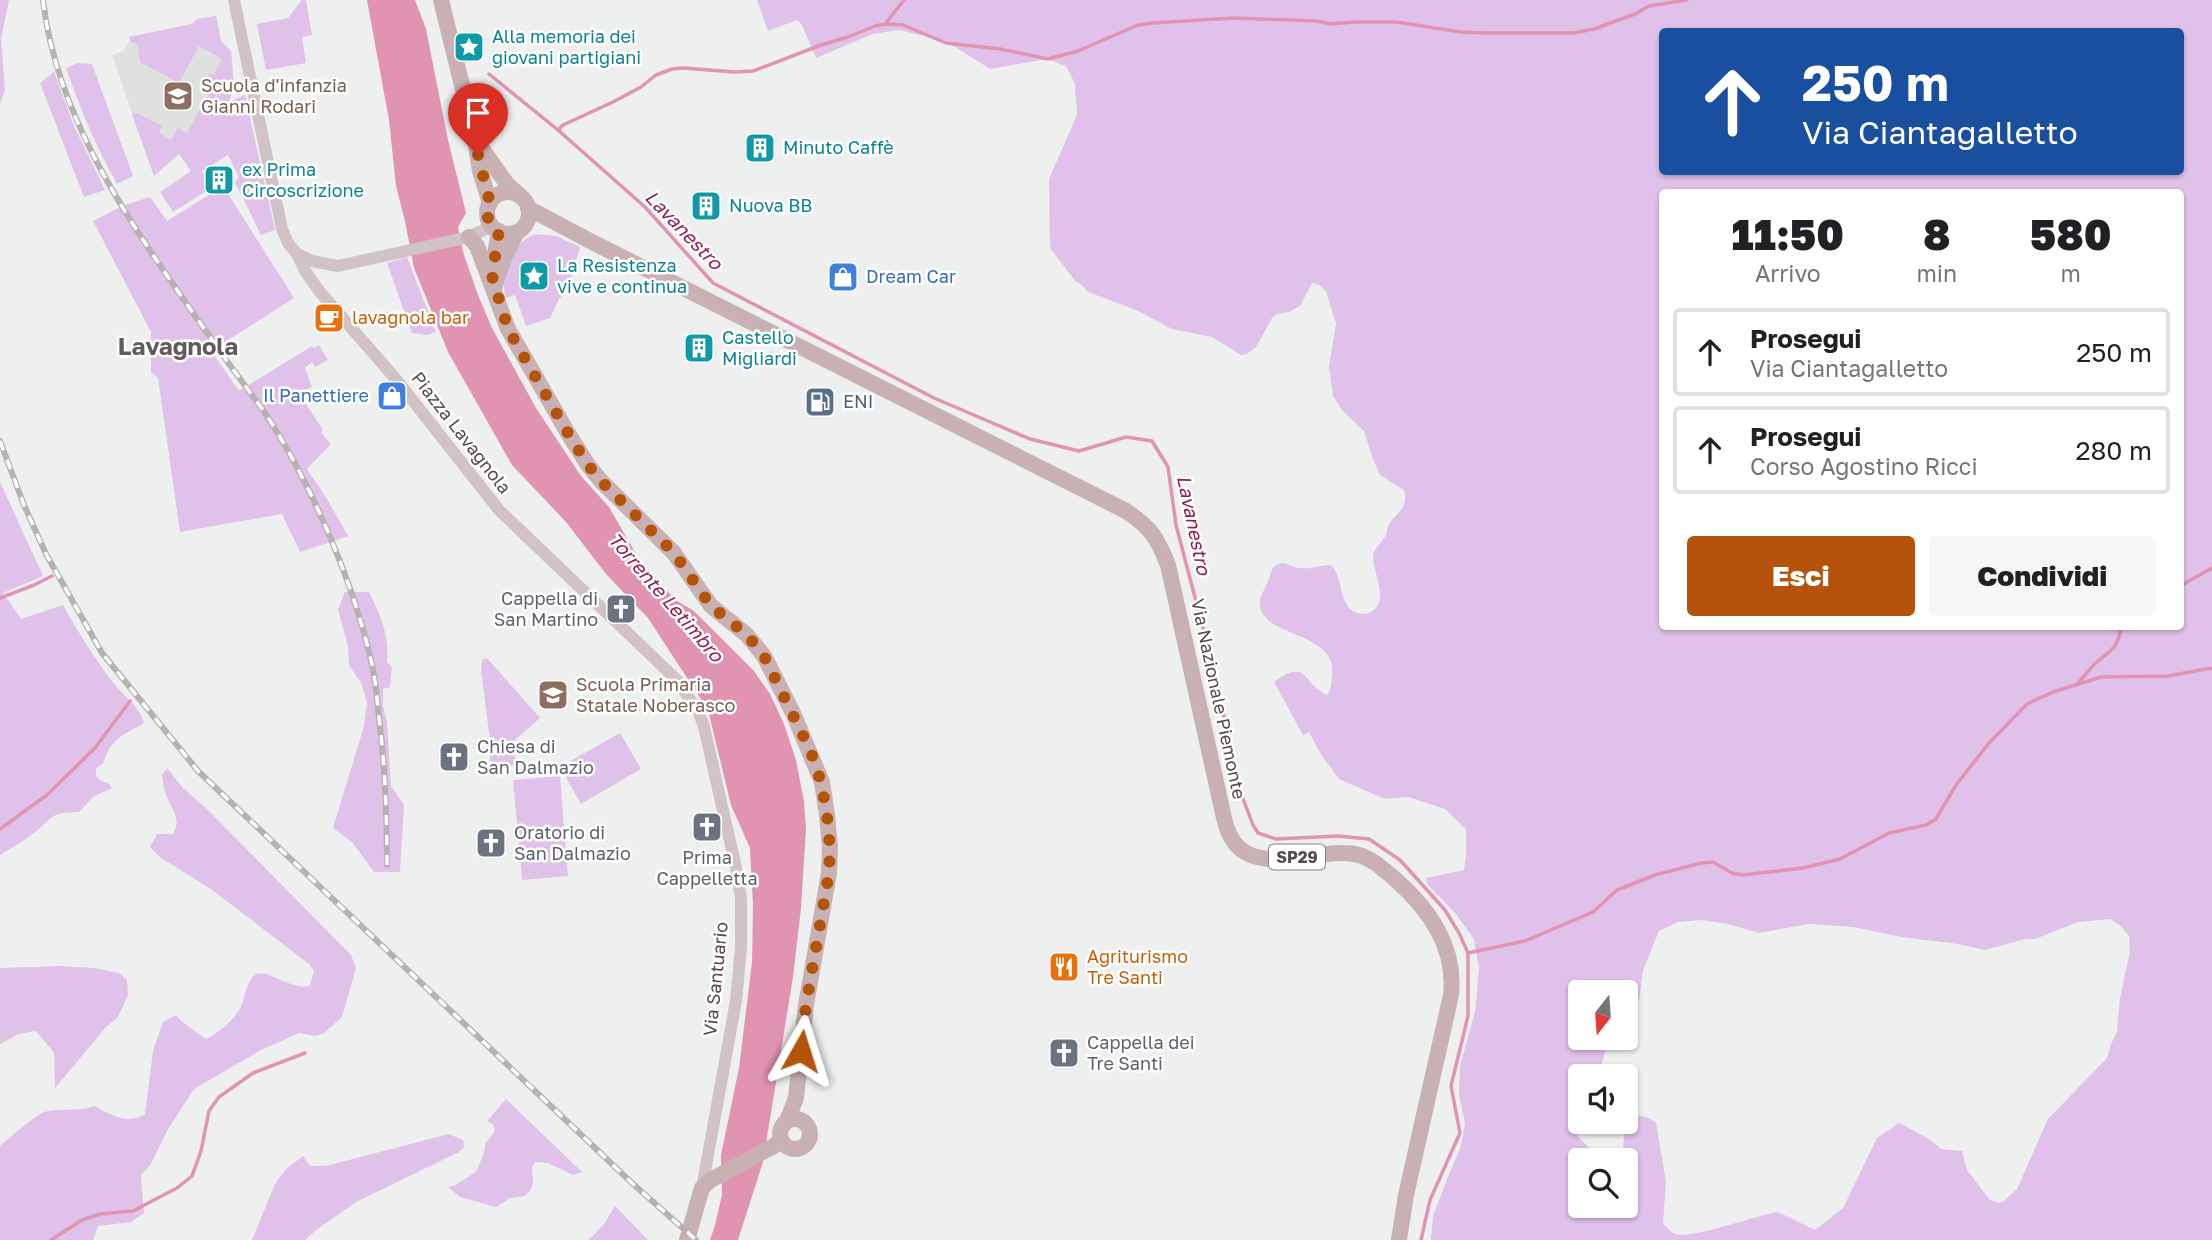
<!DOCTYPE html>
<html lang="it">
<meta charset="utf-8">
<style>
:root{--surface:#fff;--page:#f6f6f6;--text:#202124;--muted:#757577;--line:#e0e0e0;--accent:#b45309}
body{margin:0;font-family:"Golos Text",sans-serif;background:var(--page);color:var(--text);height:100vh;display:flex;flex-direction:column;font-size:26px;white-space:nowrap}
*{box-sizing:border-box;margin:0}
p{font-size:23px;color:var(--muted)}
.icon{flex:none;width:38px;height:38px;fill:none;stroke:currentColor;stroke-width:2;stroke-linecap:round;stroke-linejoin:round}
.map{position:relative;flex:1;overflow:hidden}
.side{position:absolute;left:1659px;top:189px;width:525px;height:441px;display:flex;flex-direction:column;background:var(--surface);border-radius:7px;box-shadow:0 2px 5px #0004}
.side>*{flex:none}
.hud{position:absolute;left:1659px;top:28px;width:525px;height:147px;border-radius:7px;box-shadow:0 2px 5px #0004;background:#1a4fa0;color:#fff;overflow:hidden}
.needle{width:46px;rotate:197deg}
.controls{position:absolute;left:1568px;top:980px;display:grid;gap:14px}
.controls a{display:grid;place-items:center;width:70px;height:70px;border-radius:7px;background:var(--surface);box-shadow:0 2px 5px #0004;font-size:35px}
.pin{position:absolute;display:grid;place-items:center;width:60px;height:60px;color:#fff;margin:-72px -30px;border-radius:50% 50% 50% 0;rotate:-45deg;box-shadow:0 0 7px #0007}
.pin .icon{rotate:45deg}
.me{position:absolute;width:77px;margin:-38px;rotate:6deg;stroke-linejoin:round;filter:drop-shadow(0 0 5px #0008)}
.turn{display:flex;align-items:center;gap:24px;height:147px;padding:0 28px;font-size:32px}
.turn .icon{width:91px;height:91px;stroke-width:2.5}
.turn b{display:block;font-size:49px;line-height:60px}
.eta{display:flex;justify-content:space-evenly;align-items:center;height:119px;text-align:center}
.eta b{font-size:42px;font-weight:800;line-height:49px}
.cta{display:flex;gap:14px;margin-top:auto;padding:14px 28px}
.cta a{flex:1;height:80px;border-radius:7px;background:var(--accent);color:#fff;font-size:28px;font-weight:800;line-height:80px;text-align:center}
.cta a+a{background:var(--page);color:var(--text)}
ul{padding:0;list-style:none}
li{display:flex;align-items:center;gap:21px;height:88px;margin:0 14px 10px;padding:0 14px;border:4px solid var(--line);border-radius:7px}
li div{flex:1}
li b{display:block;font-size:26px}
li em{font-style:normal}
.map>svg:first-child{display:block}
</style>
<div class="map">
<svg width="2212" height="1240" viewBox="0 0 2212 1240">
<rect width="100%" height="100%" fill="#eef0ef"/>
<path fill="#dfe1df" d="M216 16 221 41 231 51 234 88 154 176 112 55 123 51 130 42 129 37 192 24 197 19Z"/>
<g fill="#e0c1e9" fill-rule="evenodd">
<path d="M0 0H9L1 39 5 91 0 103Z"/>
<path d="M302 0H306L312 35 302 37 306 63 266 70 257 24 288 18Z"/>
<path d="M757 0H2212V1240H1431L1433 1216 1449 1174 1461 1146 1465 1123 1459 1096 1460 1066 1475 1012 1479 969 1474 939 1455 913 1427 884 1426 878 1464 870 1466 856V829L1445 809 1408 797 1385 799 1339 779 1320 753 1309 732 1303 735 1274 682C1308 657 1301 683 1327 695 1332 688 1331 683 1332 675 1337 640 1288 637 1268 620 1251 604 1265 592 1270 576 1272 570 1272 566 1279 564 1286 561 1291 567 1299 568 1309 570 1320 565 1331 565 1345 579 1337 610 1361 614 1365 614 1368 614 1371 612 1376 609 1379 604 1380 598 1381 584 1373 569 1373 554 1376 547 1382 542 1386 535 1387 532 1387 527 1389 524 1396 513 1409 509 1404 490L1380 475 1373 459 1364 431 1342 410 1333 396 1329 366 1336 324 1326 291 1318 284 1312 283 1300 306 1289 312 1277 314 1272 318 1256 347 1247 354 1241 355 1212 337 1172 329 1136 310 1088 292 1081 284 1076 282 1050 248 1049 179 1077 115 1075 84 1066 66 1047 59 990 69 946 41 899 30 873 34 816 58 802 25 797 20 768 31ZM1662 32H2180V172H1662ZM1662 192H2180V626H1662ZM2110 919 2121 926 2129 936 2130 951 2120 998 2117 1032 2111 1044 2107 1058 2048 1119 2017 1189 2003 1202 1999 1203 1990 1200 1967 1170 1962 1151 1941 1149 1929 1139 1899 1123 1877 1138 1843 1208 1815 1230 1778 1212C1757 1215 1689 1240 1675 1234 1670 1232 1666 1226 1663 1223L1666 1181 1656 1123C1647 1115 1632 1111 1626 1125 1623 1133 1624 1146 1622 1154L1597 1155 1577 1136 1584 1122H1580V1076H1598L1606 1048 1613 1038H1580V992H1626V1019L1639 999 1643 970 1659 931 1678 922 1700 920 1728 924 1759 933 1809 924 1854 927 1901 937 1958 944 1985 950 2025 939H2035L2078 922ZM1580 1160H1626V1206H1580Z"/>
<path d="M216 16 221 41 231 51 234 88 229 102 245 95 275 230 261 235 235 182 239 177 228 155 202 171 211 188 173 212 160 192 191 171 179 154 154 176 132 114 137 113 162 126 159 133 171 140 178 128 187 133 208 95 200 90 209 73 214 75 222 59 199 46 179 83 140 62 137 44 131 42 129 37 192 24 197 19Z"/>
<path d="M78 63 92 64 133 176 117 184C96 147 80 108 66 68Z"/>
<path d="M54 72 74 126 105 190 84 197 40 83Z"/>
<path d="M223 186 294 298 211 351 239 391 312 346 314 348 319 345 328 360 315 367 312 362 305 368 312 387 300 395 323 430 321 433 331 444 307 469 327 499 348 536 300 552 282 514 180 532 158 378 151 372V332L93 221 122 206 150 197 167 221Z"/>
<path d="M535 234 556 236 580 247 567 291 559 299 550 318 526 326 515 295 506 298C498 275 513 242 535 234Z"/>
<path d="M407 257 436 332 427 335 412 333 387 263Z"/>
<path d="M0 482 43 576 3 593 21 619 63 605C78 632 95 659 114 684 124 696 140 707 144 723 123 735 110 739 103 764L96 768V776L101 781 108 783 112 788 94 796 79 812C49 813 55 816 34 833 24 841 11 848 0 855Z"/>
<path d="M345 592H369C380 614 390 637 387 662L392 667 390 687 383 689V706L387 722 391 786 404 805 400 872H374L352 842 333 828 364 726 367 702 361 683 349 665 348 646 338 610Z"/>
<path d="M487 658 540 718 507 747 523 766 490 765V741L481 669 482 660Z"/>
<path d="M620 733 641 769 581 804 560 767Z"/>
<path d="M167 768 183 788 207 809 351 955 356 968 342 1017 323 1034 315 1036 299 1033 261 1050 194 1089 168 1129 151 1164 141 1175 144 1213 131 1222 98 1226 93 1240H0V1146C5 1141 39 1113 44 1112 60 1108 78 1112 94 1106 111 1114 127 1126 145 1114L153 1051 163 1022 176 1015 181 1021 206 1039C219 1033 232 1021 240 1009 245 1000 246 979 257 974 268 969 290 990 310 986L314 971 309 964 211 889 161 858 150 847 157 834H173C183 818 170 808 165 792 163 787 163 780 162 775Z"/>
<path d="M560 776 568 876 522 880 513 780Z"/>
<path d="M61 966 94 968 119 973 127 980 128 995 118 1017 106 1027 55 1088 54 1053 36 1031 19 1034 0 1044V968Z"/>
<path d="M506 1099 582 1172 573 1175 548 1163 535 1162 532 1167 533 1184 530 1191 525 1196 510 1198 496 1207 460 1197 448 1187 455 1185 476 1172 484 1153 485 1144 495 1131 493 1124 487 1121Z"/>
<path d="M449 1134 463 1140 464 1147 459 1152 356 1202 315 1231 305 1240H252L275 1184 286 1169 303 1156 310 1166H326Z"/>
<path d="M615 1206 648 1240H589L604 1224Z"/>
</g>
<path fill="#e094b1" d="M367 0H415L426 29 448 140 466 213 458 227 463 252 478 295 492 328 536 408 581 476 609 507 640 561 667 591 677 601 694 611 754 671 770 694 784 724 796 760 804 802 806 829 801 908 793 977 763 1162 738 1240H710L715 1225 722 1195 721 1155 739 1068 752 962 753 906 750 848 731 805 708 710 648 618 606 574 566 522 512 465 448 352 414 268 405 221 396 186 389 120Z"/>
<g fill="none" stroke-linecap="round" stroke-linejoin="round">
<g stroke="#e094b1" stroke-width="3.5">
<path d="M886 23 904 0"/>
<path d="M489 74 558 130 645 207 713 283 934 398 1030 439 1079 451 1126 437 1152 441 1168 467 1176 525 1220 693 1234 775 1253 825 1258 833 1276 839 1338 836 1369 839 1400 860 1445 910 1459 933 1468 953V1016L1451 1086 1460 1133 1430 1200 1421 1240"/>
<path d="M558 130 563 125 613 102 641 87 656 75 672 69 683 68 735 72 753 71 821 45 848 37 875 26 886 24 903 25 946 43 1000 49 1048 59 1078 51 1138 25 1153 23 1233 18 1317 21 1331 24 1354 22H1396L1461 32 1485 33H1573L1594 29 1635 14 1649 6 1687 0"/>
<path d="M2180 586 2212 568"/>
<path d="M0 598 34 585 52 576"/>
<path d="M2077 684C2084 677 2090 668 2097 662 2113 649 2117 648 2122 626"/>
<path d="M0 829 47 795 95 748 130 701"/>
<path d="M1468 953 1525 941 1593 912 1617 890 1655 875 1701 863 1713 862 1732 873 1742 875 1803 868 1840 859 1889 833 1926 825 1936 819 1956 785 1989 743 2027 704 2053 692 2101 677 2168 676 2212 668"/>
<path d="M51 1240 82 1220 100 1214 133 1211 177 1188 192 1176 201 1151 209 1111 219 1097 253 1073 305 1053"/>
</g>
<g stroke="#d1c3c5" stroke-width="12">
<path d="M234 0 282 229 288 243 297 254 312 261 338 266 469 237 492 226"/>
<path d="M297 254 305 271 320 292 395 378 499 510 677 680 699 713 704 727 737 872 741 899V947L736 1001 702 1188"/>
</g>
<g stroke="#c9b1b3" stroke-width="16">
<path d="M441 0 475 138 480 171 490 203"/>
<path d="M480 146 507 184 520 196"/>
<circle cx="508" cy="213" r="21"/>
<path d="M528 208 594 243 1126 511C1151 528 1157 537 1168 565L1222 809C1224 819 1226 830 1232 839 1256 879 1322 845 1359 855 1373 859 1384 870 1395 879 1430 910 1456 947 1451 995L1406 1195 1399 1240"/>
<path d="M469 237 477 246 508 329 569 435 588 465 601 481 674 553 711 606 747 635 764 656 793 713 822 782 827 815 830 848 829 873 806 1005 796 1098 787 1121"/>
<path d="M492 272 499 231"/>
<path d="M494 288 503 260 517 232"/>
<circle cx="795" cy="1134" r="15"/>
<path d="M687 1240 702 1188 709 1181 774 1146 781 1140"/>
</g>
<g stroke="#b7b1b1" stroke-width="6">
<g id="rail">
<path d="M43 0C58 131 147 247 220 351 235 373 252 394 267 416 313 487 355 586 373 669 376 685 377 701 379 717 385 766 387 815 387 865"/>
<path d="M0 441 24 505 46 554 102 653 198 771 632 1183 696 1240"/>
</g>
</g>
<use href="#rail" stroke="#fff" stroke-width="3.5" stroke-dasharray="10" stroke-linecap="butt"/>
</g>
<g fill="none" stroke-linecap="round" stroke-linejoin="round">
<path stroke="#b45309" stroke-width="12" stroke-dasharray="0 21.6" d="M478 155 490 203 487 215 489 221 499 231 492 276 508 329 569 435 588 465 601 481 674 553 711 606 747 635 764 656 811 752 821 782 827 815 830 848 829 873 806 1005 801 1051"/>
</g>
<defs>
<g id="sight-square" transform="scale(1.575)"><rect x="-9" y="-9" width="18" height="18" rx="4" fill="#0f9aa8" stroke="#fff"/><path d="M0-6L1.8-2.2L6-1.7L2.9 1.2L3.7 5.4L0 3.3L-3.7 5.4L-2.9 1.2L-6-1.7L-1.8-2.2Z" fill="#fff"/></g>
<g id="school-square" transform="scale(1.575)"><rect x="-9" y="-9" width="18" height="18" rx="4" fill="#8d6e63" stroke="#fff"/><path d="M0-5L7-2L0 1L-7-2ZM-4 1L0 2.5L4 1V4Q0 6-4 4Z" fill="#fff"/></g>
<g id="building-square" transform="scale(1.575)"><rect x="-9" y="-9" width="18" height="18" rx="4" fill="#0f9aa8" stroke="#fff"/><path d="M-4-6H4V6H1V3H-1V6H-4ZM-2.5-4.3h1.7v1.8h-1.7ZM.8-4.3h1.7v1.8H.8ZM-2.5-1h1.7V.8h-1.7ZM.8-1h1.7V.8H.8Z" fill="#fff"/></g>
<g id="shop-square" transform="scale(1.575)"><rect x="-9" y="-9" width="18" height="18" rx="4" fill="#3f7fe0" stroke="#fff"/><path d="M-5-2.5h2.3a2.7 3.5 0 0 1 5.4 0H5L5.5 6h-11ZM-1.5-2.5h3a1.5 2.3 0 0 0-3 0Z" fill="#fff"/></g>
<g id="cafe-square" transform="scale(1.575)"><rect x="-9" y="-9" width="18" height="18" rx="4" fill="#e8710a" stroke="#fff"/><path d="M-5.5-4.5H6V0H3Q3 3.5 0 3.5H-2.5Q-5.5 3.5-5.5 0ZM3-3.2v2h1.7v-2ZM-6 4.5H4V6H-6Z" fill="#fff"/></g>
<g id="fuel-square" transform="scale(1.575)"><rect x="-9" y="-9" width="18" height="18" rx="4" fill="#5c6f8a" stroke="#fff"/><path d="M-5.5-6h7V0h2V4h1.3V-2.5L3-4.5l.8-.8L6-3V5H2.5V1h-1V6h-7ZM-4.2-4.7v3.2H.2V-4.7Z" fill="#fff"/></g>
<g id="church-square" transform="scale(1.575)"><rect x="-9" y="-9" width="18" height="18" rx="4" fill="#6b7280" stroke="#fff"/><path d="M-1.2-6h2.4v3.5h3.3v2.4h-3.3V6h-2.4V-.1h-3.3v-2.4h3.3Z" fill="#fff"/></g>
<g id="restaurant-square" transform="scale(1.575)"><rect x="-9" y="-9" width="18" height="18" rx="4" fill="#e8710a" stroke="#fff"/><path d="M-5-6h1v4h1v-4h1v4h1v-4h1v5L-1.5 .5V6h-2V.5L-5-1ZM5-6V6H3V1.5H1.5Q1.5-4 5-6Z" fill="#fff"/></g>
</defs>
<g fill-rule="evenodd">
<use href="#sight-square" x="469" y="47"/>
<use href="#school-square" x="178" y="96"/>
<use href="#building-square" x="760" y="148"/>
<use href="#building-square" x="219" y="180"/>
<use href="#building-square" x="706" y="206"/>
<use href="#sight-square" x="534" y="276"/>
<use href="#shop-square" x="843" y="277"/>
<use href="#cafe-square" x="329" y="318"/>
<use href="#building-square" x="699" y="348"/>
<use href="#shop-square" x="392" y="396"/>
<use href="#fuel-square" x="820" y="402"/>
<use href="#church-square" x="621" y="609"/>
<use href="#school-square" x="553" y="695"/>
<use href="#church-square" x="454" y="757"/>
<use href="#church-square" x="707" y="827"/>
<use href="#church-square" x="491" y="843"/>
<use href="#restaurant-square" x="1064" y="967"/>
<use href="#church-square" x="1064" y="1053"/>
</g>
<g text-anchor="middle" stroke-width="5" stroke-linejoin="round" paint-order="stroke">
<rect fill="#fff" stroke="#8b7f80" stroke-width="2" x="1269" y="844.5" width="56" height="25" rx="5"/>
<g font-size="16" font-weight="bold" fill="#59484a">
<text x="1297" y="863">SP29</text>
</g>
<g font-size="18" fill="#0d838f" stroke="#fff" text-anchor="start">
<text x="492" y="43">Alla memoria dei<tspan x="492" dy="21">giovani partigiani</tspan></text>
<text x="783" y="154">Minuto Caffè</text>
<text x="242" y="176">ex Prima<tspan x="242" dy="21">Circoscrizione</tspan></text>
<text x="729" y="212">Nuova BB</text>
<text x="557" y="272">La Resistenza<tspan x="557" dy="21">vive e continua</tspan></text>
<text x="722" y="344">Castello<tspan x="722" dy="21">Migliardi</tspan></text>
</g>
<g font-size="18" fill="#785e54" stroke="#fff" text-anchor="start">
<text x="201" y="92">Scuola d'infanzia<tspan x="201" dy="21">Gianni Rodari</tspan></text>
<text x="576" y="691">Scuola Primaria<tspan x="576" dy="21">Statale Noberasco</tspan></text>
</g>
<g font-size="18" fill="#366cbe" stroke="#fff" text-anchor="start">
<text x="866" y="283">Dream Car</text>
<text x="369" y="402" text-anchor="end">Il Panettiere</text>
</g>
<g font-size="18" fill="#c56008" stroke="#fff" text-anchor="start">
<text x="352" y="324">lavagnola bar</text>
<text x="1087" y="963">Agriturismo<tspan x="1087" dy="21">Tre Santi</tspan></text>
</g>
<g font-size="18" fill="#4e5e75" stroke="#fff" text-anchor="start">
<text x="843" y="408">ENI</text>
</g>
<g font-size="18" fill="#59484a" stroke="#fff">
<text transform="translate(461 433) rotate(52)" y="6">Piazza Lavagnola</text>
<text transform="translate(1218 699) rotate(78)" y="6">Via Nazionale Piemonte</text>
<text transform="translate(716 979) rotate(-84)" y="6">Via Santuario</text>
</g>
<g font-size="18" fill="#5b616d" stroke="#fff" text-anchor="start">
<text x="598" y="605" text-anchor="end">Cappella di<tspan x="598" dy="21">San Martino</tspan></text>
<text x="477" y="753">Chiesa di<tspan x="477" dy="21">San Dalmazio</tspan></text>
<text x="514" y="839">Oratorio di<tspan x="514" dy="21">San Dalmazio</tspan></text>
<text x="707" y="864" text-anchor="middle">Prima<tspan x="707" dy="21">Cappelletta</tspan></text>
<text x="1087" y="1049">Cappella dei<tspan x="1087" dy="21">Tre Santi</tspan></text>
</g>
<g font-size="19" font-style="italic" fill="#961e4c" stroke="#fff">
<text transform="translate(684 230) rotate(46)" y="7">Lavanestro</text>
<text transform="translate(1194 525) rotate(78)" y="7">Lavanestro</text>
<text transform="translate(666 597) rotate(49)" y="7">Torrente Letimbro</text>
</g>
<g font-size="24" font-weight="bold" fill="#625b5c" stroke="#fff">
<text x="178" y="355">Lavagnola</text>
</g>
</g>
</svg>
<div class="controls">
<a><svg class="needle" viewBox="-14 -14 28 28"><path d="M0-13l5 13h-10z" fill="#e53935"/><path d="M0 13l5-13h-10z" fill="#757577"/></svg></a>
<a><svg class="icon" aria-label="sound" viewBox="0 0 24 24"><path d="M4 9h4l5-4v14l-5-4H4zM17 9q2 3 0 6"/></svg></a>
<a><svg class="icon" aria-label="search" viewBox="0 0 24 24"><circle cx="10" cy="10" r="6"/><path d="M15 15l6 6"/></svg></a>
</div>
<div class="pin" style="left:478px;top:155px;background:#d93025"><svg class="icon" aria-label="arrive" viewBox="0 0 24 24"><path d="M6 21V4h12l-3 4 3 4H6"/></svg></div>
<svg class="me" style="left:801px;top:1051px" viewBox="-20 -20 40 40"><path d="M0-17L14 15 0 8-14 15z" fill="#b45309" stroke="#fff" stroke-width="4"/></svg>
<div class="hud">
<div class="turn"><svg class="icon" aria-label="ahead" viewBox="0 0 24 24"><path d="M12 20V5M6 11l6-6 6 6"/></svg><div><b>250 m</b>Via Ciantagalletto</div></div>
</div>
<section class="side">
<div class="eta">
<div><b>11:50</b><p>Arrivo</p></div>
<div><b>8</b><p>min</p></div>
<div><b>580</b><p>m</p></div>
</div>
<ul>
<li><svg class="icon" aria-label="ahead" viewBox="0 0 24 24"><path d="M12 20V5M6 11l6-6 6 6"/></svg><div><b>Prosegui</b><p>Via Ciantagalletto</p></div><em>250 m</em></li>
<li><svg class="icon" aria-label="ahead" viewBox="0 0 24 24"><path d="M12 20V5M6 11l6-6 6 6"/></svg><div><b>Prosegui</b><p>Corso Agostino Ricci</p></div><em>280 m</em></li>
</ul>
<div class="cta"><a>Esci</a><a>Condividi</a></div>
</section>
</div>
